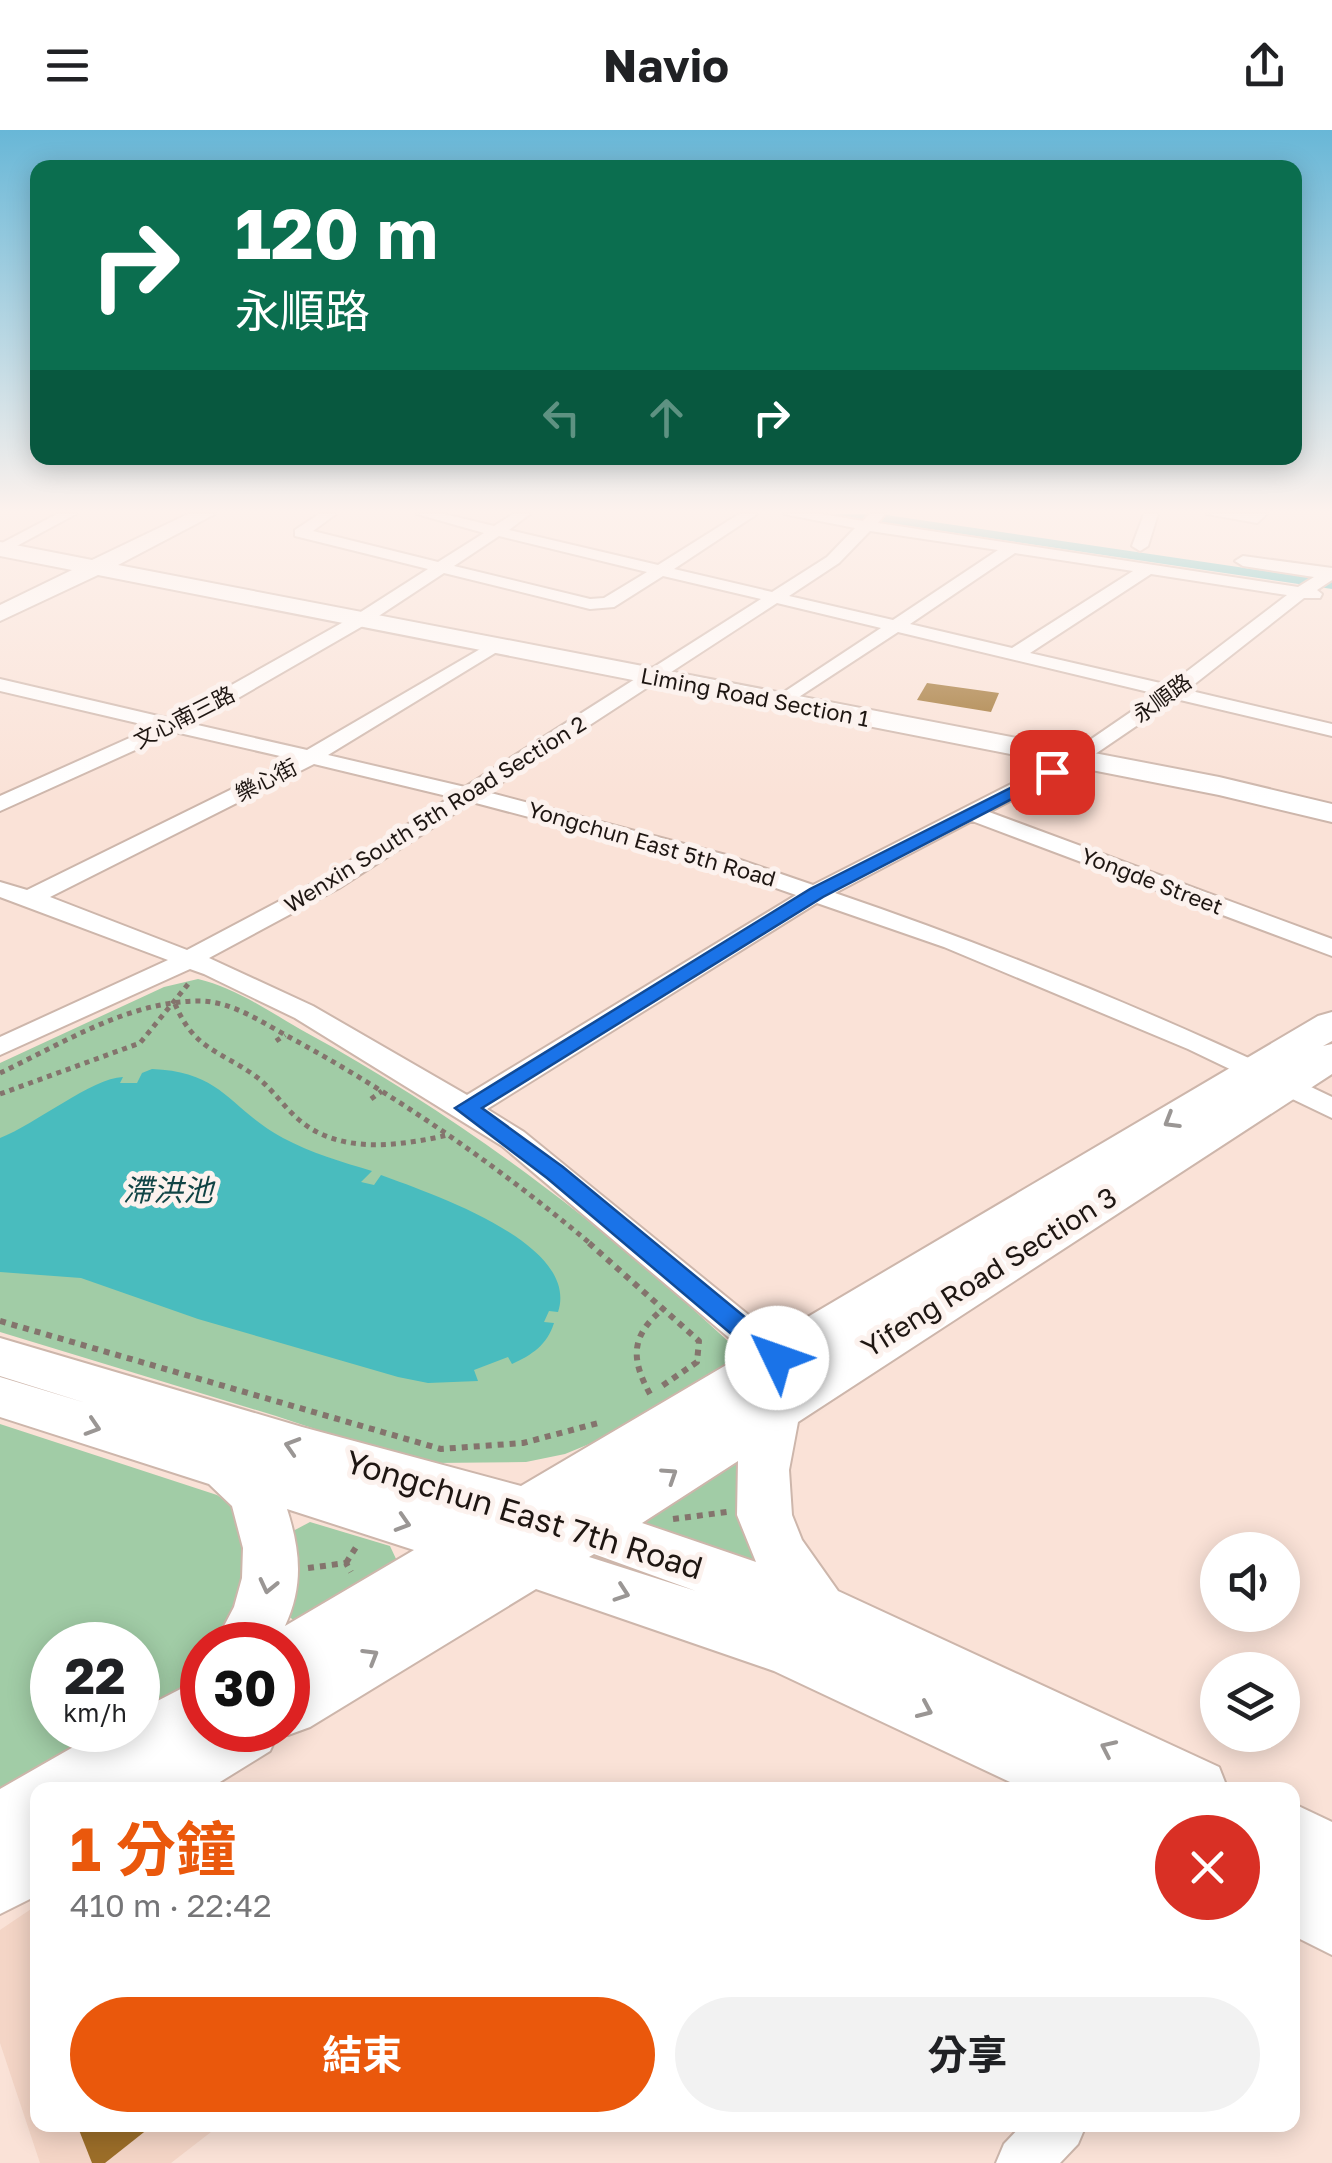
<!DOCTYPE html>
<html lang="zh-TW">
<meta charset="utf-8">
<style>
:root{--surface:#fff;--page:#f2f2f2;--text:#202124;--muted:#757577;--accent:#ea580c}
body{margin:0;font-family:"Golos Text","Noto Sans TC",sans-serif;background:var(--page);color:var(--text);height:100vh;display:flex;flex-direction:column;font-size:38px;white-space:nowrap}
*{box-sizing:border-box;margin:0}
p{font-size:32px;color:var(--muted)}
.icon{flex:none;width:55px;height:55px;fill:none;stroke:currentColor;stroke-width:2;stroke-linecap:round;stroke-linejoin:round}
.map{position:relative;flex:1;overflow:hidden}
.side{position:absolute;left:30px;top:1652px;width:1270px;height:350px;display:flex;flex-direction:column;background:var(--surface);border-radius:20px;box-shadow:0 5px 25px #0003}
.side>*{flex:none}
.top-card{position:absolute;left:30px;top:30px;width:1272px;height:305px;border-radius:20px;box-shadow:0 5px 25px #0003;background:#0b6e4f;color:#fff;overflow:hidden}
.tools{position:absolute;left:1200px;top:1402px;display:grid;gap:20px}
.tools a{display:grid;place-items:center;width:100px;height:100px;border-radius:50%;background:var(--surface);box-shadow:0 5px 25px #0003;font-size:50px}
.speed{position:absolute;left:30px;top:1492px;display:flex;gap:20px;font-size:50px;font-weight:700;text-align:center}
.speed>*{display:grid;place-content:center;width:130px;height:130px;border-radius:50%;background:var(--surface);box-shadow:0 5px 25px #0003;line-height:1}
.speed small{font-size:25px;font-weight:400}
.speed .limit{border:15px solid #d22;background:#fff;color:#111}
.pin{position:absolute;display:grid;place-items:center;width:85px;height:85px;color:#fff;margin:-42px;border-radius:20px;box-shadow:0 5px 15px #0006}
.me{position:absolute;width:110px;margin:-55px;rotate:312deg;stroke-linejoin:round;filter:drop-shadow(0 0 8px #0008)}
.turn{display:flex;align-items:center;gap:35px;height:210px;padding:0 40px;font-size:45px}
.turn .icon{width:130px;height:130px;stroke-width:2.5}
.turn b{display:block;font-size:70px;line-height:85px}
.lanes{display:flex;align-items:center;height:95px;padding:0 40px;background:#0003;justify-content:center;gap:50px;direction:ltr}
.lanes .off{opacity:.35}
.round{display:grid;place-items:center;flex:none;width:105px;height:105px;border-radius:52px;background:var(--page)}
.summary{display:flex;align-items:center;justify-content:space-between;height:170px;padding:0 40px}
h1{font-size:60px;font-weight:700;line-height:75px;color:var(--accent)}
.primary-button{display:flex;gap:20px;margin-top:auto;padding:20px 40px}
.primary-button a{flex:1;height:115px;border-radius:60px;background:var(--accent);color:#fff;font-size:40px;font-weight:700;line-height:115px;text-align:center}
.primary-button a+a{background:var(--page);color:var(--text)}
header{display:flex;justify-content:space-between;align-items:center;height:130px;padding:0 40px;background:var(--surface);font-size:45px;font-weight:700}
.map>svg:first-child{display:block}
</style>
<header><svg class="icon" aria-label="menu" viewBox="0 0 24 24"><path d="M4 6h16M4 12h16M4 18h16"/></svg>Navio<svg class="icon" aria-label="share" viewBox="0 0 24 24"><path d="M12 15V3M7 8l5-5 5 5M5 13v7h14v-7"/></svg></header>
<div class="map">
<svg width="1332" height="2033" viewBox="0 0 1332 2033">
<rect width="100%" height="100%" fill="#fae2d7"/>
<path fill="#f4d5c6" d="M37 1775 38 1995H220L171 2033H40L0 1913V1800Z"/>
<g fill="#a1cca6">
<path d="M198 849C237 858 273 884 307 903 461 987 602 1094 730 1213L735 1232 599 1310 565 1324 526 1332 431 1333 408 1330 276 1286 0 1202V933L164 857Z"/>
<path d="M0 1294 217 1365C269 1398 239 1469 226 1515H202V1540L181 1559 138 1585V1515H52V1600H112L0 1666Z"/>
<path d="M747 1314 776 1445 617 1394Z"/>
<path d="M310 1392 390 1416 397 1431 296 1492 287 1485 293 1401Z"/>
</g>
<g fill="#49bcbe">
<path d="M827 384H880L1332 451V459Z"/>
<path d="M152 939C224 942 228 978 283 1008 311 1023 342 1032 372 1041L361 1052 374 1055 381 1045C429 1063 581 1113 558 1182L549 1181 544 1192 554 1193C547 1215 532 1225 512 1234L508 1227 474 1240 478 1251 428 1253 398 1247 198 1189 81 1148 0 1142V1008C36 994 92 948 123 947L120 953H137L142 943Z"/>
</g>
<g fill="#9c6e29">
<path d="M927 553 999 563 991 582 917 570Z"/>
<path d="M77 1995H153L105 2033H92Z"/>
</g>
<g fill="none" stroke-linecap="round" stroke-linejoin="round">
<g stroke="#cdb6ab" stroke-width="4">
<g id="street">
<path d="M57 384H76L0 425V414Z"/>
<path d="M319 384H336L313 401 438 432 484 403 417 384H444L494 396 513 384H530L509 400 658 435 739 384H757L674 439 772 462 827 427 855 398 784 384H822L863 391 869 384H885L878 393 1298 457 1314 447 1243 436 1235 431 1243 426 1332 438V450L1317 460 1322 464 1320 468H1304L1187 560 1332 594V606L1176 569 1082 633 989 682 1332 809V826L972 691 835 763C1005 821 1170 889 1332 967V988L1188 919 944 817 817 773 487 979 524 1002 789 1218 795 1228 789 1238 777 1241 765 1238 502 1016 295 888 204 844 190 839 0 925V907L168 830 0 767V752L27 760 293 629 175 602 0 681V666L154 597 0 561V549L171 589 356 485 428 439 295 406V400ZM870 401 998 420 893 490 789 466 839 433ZM499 406 647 442 604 468 590 469 454 436ZM1015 423 1133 441 1012 518 910 494ZM444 443 590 479 614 477 663 446 761 469 465 657 328 625 500 520V512L494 511 307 620 193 594 368 493ZM1151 444 1287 465 1169 555 1030 523ZM777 473 881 498 775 568V576L782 578 898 502 1157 564 1068 625 813 755 726 725 487 662ZM314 634 451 667 323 748 187 820 50 767ZM472 672 710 735 796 765 467 965 313 876 209 828 339 758Z"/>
<path d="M1144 384H1158L1148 416 1140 421 1132 416Z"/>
<path d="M1207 384H1267L1257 393Z"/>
<path d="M1022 1995H1086L1078 2014 1060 2033H996L1004 2014Z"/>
</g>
</g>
<g stroke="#cdb6ab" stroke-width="4">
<g id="secondary">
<path d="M188 384H215L118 435 1219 647 1332 674V692L1219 665 98 445 0 491V475L72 440 0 426V412L92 430Z"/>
<path d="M1332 882V911L1323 916 1332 914V944L798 1292 789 1340 792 1385 802 1410 838 1461 1219 1637 1228 1660H1027L774 1541 536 1459 310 1597 288 1605 279 1601 270 1621 207 1660H38V1765L0 1784V1659L103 1600H138V1581L202 1548V1600H288V1515H214L234 1477 242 1448 243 1418 232 1376 209 1354 0 1287V1247L86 1273 0 1246V1208L302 1297 521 1356 1318 886ZM738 1331 737 1385 756 1432 642 1393ZM287 1379 414 1420 285 1496C304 1455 300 1420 287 1379ZM594 1424 696 1461 589 1427Z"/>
<path d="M1292 1673 1332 1692V1825L1292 1805Z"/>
</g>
</g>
<g stroke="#84746d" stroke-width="5" stroke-dasharray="5 5" stroke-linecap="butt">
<path d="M175 874C194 919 218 920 254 945 271 957 282 975 298 989 339 1025 399 1016 448 1005"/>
<path d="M276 911 285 905"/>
<path d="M0 943C62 914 128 871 199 871 232 871 263 893 291 908 399 967 498 1036 592 1115"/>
<path d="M0 964 140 913 189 853"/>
<path d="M371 969 382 961"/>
</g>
<g stroke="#84746d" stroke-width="6" stroke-dasharray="6 6" stroke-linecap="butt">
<path d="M589 1113 699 1211 697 1232 659 1258"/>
<path d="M0 1191 441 1319 523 1313 602 1292"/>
<path d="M650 1264C630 1228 631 1205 664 1178"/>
<path d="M673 1389 727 1382"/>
<path d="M346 1433 358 1414"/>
<path d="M308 1438 346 1433 351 1442"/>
</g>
<use href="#street" fill="#fff" fill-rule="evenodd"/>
<use href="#secondary" fill="#fff" fill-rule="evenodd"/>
</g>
<defs><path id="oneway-chevron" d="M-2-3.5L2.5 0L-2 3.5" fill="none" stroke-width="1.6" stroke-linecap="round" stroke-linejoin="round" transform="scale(2.5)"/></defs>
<g stroke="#9a9694">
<use href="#oneway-chevron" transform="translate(1171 991) rotate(149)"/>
<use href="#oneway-chevron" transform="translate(93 1297) rotate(18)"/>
<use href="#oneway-chevron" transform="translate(292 1316) rotate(-163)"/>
<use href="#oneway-chevron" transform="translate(670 1345) rotate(-33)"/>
<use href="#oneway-chevron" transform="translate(403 1393) rotate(17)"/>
<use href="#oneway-chevron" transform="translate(268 1456) rotate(103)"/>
<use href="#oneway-chevron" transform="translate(622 1463) rotate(19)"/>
<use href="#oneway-chevron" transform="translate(371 1526) rotate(-31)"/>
<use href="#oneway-chevron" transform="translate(925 1580) rotate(24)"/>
<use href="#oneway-chevron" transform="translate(1108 1618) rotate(-155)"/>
</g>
<linearGradient id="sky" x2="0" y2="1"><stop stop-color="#68b7d7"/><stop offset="0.57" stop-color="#fdf2ed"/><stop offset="1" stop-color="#fdf2ed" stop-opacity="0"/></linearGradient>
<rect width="1332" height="669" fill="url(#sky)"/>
<path fill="#1a73e8" stroke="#114b97" stroke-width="2.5" d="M1052 637 1060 642 1058 645 823 767 482 978 563 1037 786 1221 790 1228 786 1235H768L547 1048 455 978 810 759Z"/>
<g text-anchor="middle" stroke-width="10" stroke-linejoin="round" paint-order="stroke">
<g font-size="22" fill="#1e1612" stroke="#fcf2ee">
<text transform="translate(755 567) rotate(11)" y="8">Liming Road Section 1</text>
<text transform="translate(1162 568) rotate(-36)" y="8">永順路</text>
<text transform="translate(184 587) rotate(-27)" y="8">文心南三路</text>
<text transform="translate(266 650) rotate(-27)" y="8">樂心街</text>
<text transform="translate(435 684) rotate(-32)" y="8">Wenxin South 5th Road Section 2</text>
<text transform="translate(652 714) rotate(16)" y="8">Yongchun East 5th Road</text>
<text transform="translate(1152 751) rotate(21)" y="8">Yongde Street</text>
</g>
<g font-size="28" fill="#1e1612" stroke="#fcf2ee">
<text transform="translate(989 1142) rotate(-32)" y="10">Yifeng Road Section 3</text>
</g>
<g font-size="30" font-style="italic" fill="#104445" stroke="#fcf2ee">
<text x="168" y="1071">滯洪池</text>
</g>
<g font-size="32" fill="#1e1612" stroke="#fcf2ee">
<text transform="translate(524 1385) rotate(17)" y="11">Yongchun East 7th Road</text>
</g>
</g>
</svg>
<div class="tools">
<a><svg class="icon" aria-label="sound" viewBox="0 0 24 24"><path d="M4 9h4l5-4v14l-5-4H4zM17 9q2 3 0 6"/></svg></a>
<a><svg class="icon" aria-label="layers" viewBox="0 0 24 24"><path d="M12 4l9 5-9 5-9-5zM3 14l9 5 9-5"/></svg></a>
</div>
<div class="speed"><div>22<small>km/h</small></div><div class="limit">30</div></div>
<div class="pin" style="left:1052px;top:642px;background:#d93025"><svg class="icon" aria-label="arrive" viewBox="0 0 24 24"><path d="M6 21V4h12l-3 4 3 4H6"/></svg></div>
<svg class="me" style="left:777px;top:1228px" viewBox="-20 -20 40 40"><circle r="19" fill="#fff"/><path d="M0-13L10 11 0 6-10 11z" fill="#1a73e8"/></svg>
<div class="top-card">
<div class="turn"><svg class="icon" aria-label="right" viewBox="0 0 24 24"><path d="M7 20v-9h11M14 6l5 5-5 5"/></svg><div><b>120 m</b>永順路</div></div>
<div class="lanes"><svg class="icon off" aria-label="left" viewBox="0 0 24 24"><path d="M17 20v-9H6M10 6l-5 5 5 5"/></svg><svg class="icon off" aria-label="ahead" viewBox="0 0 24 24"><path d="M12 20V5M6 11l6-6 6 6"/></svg><svg class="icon" aria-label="right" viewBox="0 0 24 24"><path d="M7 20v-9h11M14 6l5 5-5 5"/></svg></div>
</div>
<section class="side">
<div class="summary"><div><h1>1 分鐘</h1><p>410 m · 22:42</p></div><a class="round" style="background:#d93025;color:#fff"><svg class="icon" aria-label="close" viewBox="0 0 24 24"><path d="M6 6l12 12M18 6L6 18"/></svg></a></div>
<div class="primary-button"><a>結束</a><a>分享</a></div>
</section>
</div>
